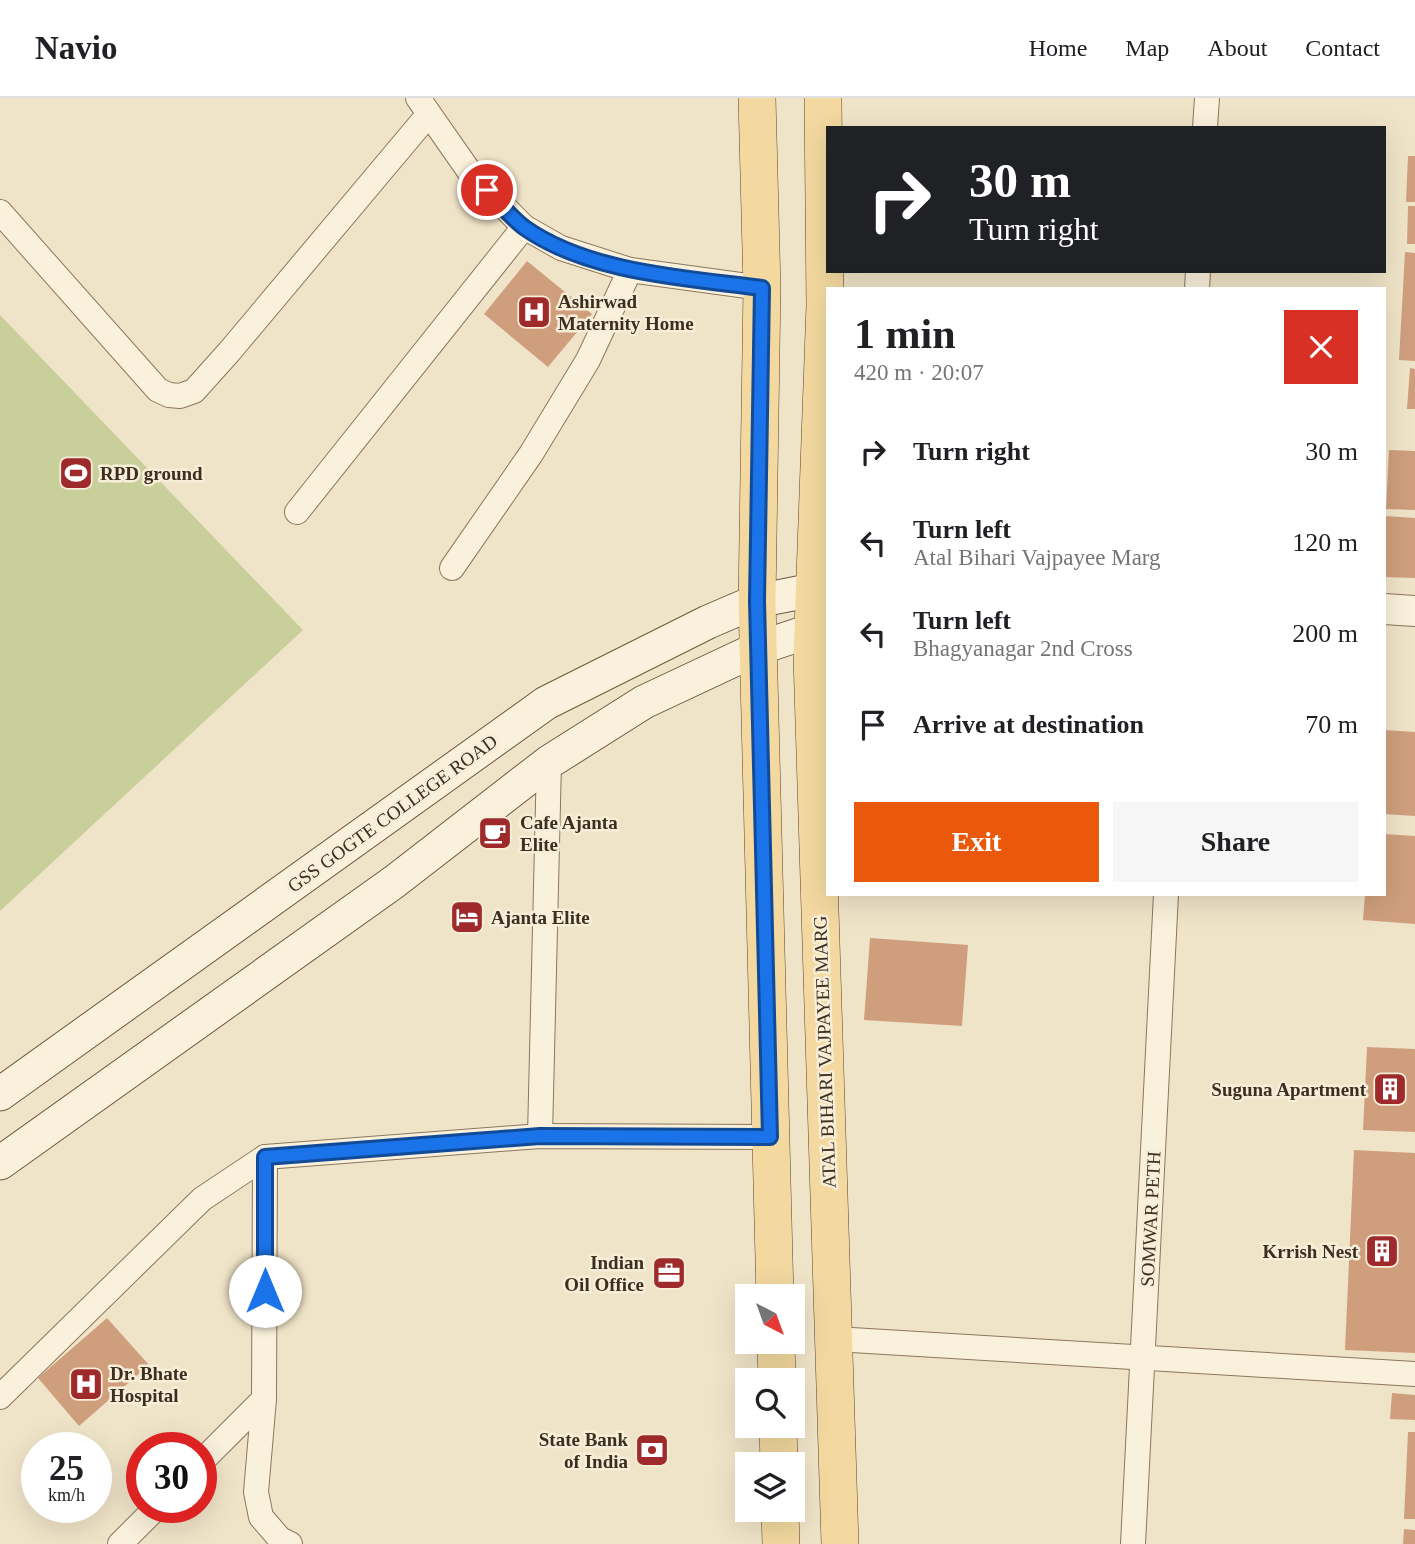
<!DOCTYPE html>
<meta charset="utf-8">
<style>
:root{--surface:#fff;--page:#f6f6f6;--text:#202124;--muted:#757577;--line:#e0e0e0;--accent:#ea580c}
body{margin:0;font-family:"Times New Roman",serif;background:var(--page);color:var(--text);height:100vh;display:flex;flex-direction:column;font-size:26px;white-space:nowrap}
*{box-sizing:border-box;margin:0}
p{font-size:23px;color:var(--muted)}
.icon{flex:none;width:38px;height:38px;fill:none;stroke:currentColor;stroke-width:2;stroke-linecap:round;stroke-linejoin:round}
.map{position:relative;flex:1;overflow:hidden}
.panel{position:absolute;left:826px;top:189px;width:560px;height:609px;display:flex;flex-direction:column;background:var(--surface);border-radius:0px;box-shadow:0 7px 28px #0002}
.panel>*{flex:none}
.hud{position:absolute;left:826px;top:28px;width:560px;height:147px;border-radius:0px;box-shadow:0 7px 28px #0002;background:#202124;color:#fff;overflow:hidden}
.needle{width:46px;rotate:139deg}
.controls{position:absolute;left:735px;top:1186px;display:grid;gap:14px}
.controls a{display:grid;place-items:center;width:70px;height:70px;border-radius:0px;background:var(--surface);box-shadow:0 7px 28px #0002;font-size:35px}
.speed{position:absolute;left:21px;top:1334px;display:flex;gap:14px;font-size:35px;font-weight:700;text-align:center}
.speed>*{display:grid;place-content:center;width:91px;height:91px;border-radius:50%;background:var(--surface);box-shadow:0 7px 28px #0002;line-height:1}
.speed small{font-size:18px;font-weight:400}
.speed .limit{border:10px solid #d22;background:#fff;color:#111}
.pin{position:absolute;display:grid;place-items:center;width:60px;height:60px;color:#fff;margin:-30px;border:4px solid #fff;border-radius:50%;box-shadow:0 2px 7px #0007}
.me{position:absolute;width:77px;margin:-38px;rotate:0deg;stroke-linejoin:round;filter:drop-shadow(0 0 5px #0008)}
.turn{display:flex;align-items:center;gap:24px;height:147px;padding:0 28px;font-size:32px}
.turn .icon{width:91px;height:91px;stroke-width:2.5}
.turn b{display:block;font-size:49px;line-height:60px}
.round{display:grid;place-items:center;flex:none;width:74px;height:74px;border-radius:0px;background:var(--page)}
.headline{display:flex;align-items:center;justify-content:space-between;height:119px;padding:0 28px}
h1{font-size:42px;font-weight:700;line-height:52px}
.primary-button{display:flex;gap:14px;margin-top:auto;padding:14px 28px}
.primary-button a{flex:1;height:80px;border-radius:0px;background:var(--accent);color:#fff;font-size:28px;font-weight:700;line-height:80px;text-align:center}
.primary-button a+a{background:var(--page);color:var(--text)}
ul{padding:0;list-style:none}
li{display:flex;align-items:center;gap:21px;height:91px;padding:0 28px}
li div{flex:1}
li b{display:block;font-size:26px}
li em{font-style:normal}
header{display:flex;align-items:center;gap:42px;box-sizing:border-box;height:98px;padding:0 35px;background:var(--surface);border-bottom:2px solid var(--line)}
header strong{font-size:33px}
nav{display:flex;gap:38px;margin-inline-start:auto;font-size:24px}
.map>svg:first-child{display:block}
</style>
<header>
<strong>Navio</strong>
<nav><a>Home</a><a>Map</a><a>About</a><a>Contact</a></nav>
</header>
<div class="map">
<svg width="1415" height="1446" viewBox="0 0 1415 1446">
<rect width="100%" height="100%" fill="#f0e4c8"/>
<path fill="#c9cf9b" d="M0 217 303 532 0 813Z"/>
<g fill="#cf9f7d">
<path d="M1408 58H1415V104H1406Z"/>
<path d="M1408 108H1415V146H1407Z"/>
<path d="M1405 154 1415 155V263L1399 262Z"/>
<path d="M527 163 592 216 548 269 484 216Z"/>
<path d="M1410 270 1415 271V311H1407Z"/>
<path d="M1389 352 1415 353V412L1386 411Z"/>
<path d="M1386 418 1415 420V480L1384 479Z"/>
<path d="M1384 632 1415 634V718L1384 716Z"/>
<path d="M1384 736 1415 738V826L1363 822 1365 796H1384Z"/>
<path d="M870 840 968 847 962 928 864 922Z"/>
<path d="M1367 949 1415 951V1034L1363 1032Z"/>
<path d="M1354 1052 1415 1055V1255L1345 1252Z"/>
<path d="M107 1220 149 1267 79 1328 38 1280Z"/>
<path d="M1392 1295 1415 1297V1322L1390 1321Z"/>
<path d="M1408 1334H1415V1421H1404Z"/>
<path d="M1404 1431 1415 1432V1446H1403Z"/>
</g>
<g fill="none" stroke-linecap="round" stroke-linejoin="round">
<g stroke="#8d765c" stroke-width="26">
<g id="minor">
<path d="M418 0 469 73 524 129 561 150 630 172 762 190"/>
<path d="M1205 30 1207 0"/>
<path d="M0 114 158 292 169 297 180 298 194 293 229 254 428 17"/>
<path d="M1197 191 1198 173"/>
<path d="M297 414 524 129"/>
<path d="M452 470 531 356 588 262 630 172"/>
<path d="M540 1038 549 664"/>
<path d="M265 1059 264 1301 256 1394 261 1419 280 1441 290 1446"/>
<path d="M835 1241 1415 1276"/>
<path d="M0 1299 202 1101 265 1059 540 1038 770 1039"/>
<path d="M201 1364 264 1301"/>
<path d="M120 1446 157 1409"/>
<path d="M1133 1446 1166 796"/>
</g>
</g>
<g stroke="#8d765c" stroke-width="32">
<path id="tertiary" d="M1384 511 1415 513"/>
</g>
<g stroke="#6f573f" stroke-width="35">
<g id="secondary">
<path d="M0 996 546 605 708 524 757 503 813 492 828 494"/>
<path d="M0 1065 394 784 549 664 644 604 759 550 828 527"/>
</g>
</g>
<g stroke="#5b4430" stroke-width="38">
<g id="primary">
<path d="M757 0 762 190 757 503 775 1199"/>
<path d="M823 0 825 207 812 559 840 1446"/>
<path d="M776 1244 777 1283"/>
<path d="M778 1328 779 1367"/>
<path d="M780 1412 781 1446"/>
</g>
</g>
<use href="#minor" stroke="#faf1dc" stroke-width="24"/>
<use href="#tertiary" stroke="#faf1dc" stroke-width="30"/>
<use href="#secondary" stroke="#faf1dc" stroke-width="33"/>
<use href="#primary" stroke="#f3d9a0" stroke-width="37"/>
</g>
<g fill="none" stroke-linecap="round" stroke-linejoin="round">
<g stroke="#114b97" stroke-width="18">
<path id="route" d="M265 1193V1059L540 1038 770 1039 757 503 762 190C687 180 589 175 525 130 511 120 499 104 487 92"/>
</g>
<use href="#route" stroke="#1a73e8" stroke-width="12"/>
</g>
<defs>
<g id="hospital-square" transform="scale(1.75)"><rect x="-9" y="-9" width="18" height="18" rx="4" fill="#9e2a2b" stroke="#f7eed8"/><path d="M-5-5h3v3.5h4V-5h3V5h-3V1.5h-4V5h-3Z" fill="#fff"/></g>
<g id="stadium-square" transform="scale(1.75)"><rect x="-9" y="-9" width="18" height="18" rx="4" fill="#9e2a2b" stroke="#f7eed8"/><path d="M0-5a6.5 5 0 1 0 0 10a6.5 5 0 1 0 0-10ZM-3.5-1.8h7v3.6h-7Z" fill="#fff"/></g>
<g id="cafe-square" transform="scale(1.75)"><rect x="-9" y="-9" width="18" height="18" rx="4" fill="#9e2a2b" stroke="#f7eed8"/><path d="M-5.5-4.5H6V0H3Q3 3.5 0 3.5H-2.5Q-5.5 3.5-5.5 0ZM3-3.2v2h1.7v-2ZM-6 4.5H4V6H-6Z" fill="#fff"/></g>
<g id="hotel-square" transform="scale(1.75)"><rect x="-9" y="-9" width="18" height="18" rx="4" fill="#9e2a2b" stroke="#f7eed8"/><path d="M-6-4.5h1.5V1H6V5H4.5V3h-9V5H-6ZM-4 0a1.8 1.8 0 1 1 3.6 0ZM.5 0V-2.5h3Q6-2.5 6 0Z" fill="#fff"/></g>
<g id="building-square" transform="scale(1.75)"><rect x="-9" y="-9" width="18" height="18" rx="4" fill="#9e2a2b" stroke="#f7eed8"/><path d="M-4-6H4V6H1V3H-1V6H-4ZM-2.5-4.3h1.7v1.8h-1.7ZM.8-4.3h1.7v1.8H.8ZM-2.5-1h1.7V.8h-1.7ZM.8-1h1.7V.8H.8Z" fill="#fff"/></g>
<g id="office-square" transform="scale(1.75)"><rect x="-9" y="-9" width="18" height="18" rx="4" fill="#9e2a2b" stroke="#f7eed8"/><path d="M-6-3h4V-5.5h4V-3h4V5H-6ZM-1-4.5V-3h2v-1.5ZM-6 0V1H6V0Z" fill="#fff"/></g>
<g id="bank-square" transform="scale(1.75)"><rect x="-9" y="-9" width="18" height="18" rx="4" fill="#9e2a2b" stroke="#f7eed8"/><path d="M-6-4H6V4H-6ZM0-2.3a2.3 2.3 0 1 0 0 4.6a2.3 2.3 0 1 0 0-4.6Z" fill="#fff"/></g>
</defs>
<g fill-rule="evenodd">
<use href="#hospital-square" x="534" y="214"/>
<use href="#stadium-square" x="76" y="375"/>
<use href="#cafe-square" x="495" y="735"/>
<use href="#hotel-square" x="467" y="819"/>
<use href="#building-square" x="1390" y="991"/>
<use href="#building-square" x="1382" y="1153"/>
<use href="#office-square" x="669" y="1175"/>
<use href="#hospital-square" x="86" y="1286"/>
<use href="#bank-square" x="652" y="1352"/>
</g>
<g text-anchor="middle" stroke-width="5" stroke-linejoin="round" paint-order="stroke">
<g font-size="19" font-weight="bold" fill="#3d2e20" stroke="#f7eed8" text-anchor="start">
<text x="558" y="210">Ashirwad<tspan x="558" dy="22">Maternity Home</tspan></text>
<text x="100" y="382">RPD ground</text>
<text x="520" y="731">Cafe Ajanta<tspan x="520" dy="22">Elite</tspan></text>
<text x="491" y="826">Ajanta Elite</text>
<text x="1366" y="998" text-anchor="end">Suguna Apartment</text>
<text x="1358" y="1160" text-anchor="end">Krrish Nest</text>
<text x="644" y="1171" text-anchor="end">Indian<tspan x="644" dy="22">Oil Office</tspan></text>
<text x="110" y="1282">Dr. Bhate<tspan x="110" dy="22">Hospital</tspan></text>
<text x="628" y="1348" text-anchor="end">State Bank<tspan x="628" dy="22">of India</tspan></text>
</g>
<g font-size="19" fill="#3d2e20" stroke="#f7eed8">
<text transform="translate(392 715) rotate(-36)" y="7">GSS GOGTE COLLEGE ROAD</text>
<text transform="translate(824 954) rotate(-92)" y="7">ATAL BIHARI VAJPAYEE MARG</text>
<text transform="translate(1150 1121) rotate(-87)" y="7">SOMWAR PETH</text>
</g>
</g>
</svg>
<div class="controls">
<a><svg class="needle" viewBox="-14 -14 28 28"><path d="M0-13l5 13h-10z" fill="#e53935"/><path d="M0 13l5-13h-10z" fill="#757577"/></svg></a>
<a><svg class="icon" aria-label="search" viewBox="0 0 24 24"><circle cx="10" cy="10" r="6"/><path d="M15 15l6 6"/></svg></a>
<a><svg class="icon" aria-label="layers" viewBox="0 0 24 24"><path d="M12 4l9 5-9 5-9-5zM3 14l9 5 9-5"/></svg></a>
</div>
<div class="speed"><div>25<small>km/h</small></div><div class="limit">30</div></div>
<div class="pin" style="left:487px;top:92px;background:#d93025"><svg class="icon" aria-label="arrive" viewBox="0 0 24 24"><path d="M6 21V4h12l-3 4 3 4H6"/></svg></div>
<svg class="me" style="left:265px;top:1193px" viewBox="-20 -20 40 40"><circle r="19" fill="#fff"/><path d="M0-13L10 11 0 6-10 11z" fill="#1a73e8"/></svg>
<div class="hud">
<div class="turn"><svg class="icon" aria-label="right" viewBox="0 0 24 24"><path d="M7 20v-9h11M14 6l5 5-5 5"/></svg><div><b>30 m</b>Turn right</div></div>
</div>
<section class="panel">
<div class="headline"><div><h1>1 min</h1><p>420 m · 20:07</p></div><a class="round" style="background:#d93025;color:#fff"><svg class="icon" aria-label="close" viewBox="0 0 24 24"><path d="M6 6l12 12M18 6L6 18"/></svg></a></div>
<ul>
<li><svg class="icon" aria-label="right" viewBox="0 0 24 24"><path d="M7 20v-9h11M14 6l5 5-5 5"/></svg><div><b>Turn right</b></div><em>30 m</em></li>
<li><svg class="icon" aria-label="left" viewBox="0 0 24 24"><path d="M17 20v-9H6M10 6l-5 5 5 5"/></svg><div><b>Turn left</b><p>Atal Bihari Vajpayee Marg</p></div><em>120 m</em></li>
<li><svg class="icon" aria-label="left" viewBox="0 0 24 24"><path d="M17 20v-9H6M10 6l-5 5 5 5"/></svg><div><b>Turn left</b><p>Bhagyanagar 2nd Cross</p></div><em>200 m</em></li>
<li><svg class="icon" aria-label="arrive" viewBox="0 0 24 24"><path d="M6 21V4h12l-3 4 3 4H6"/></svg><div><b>Arrive at destination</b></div><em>70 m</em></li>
</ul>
<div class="primary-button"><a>Exit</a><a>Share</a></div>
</section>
</div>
